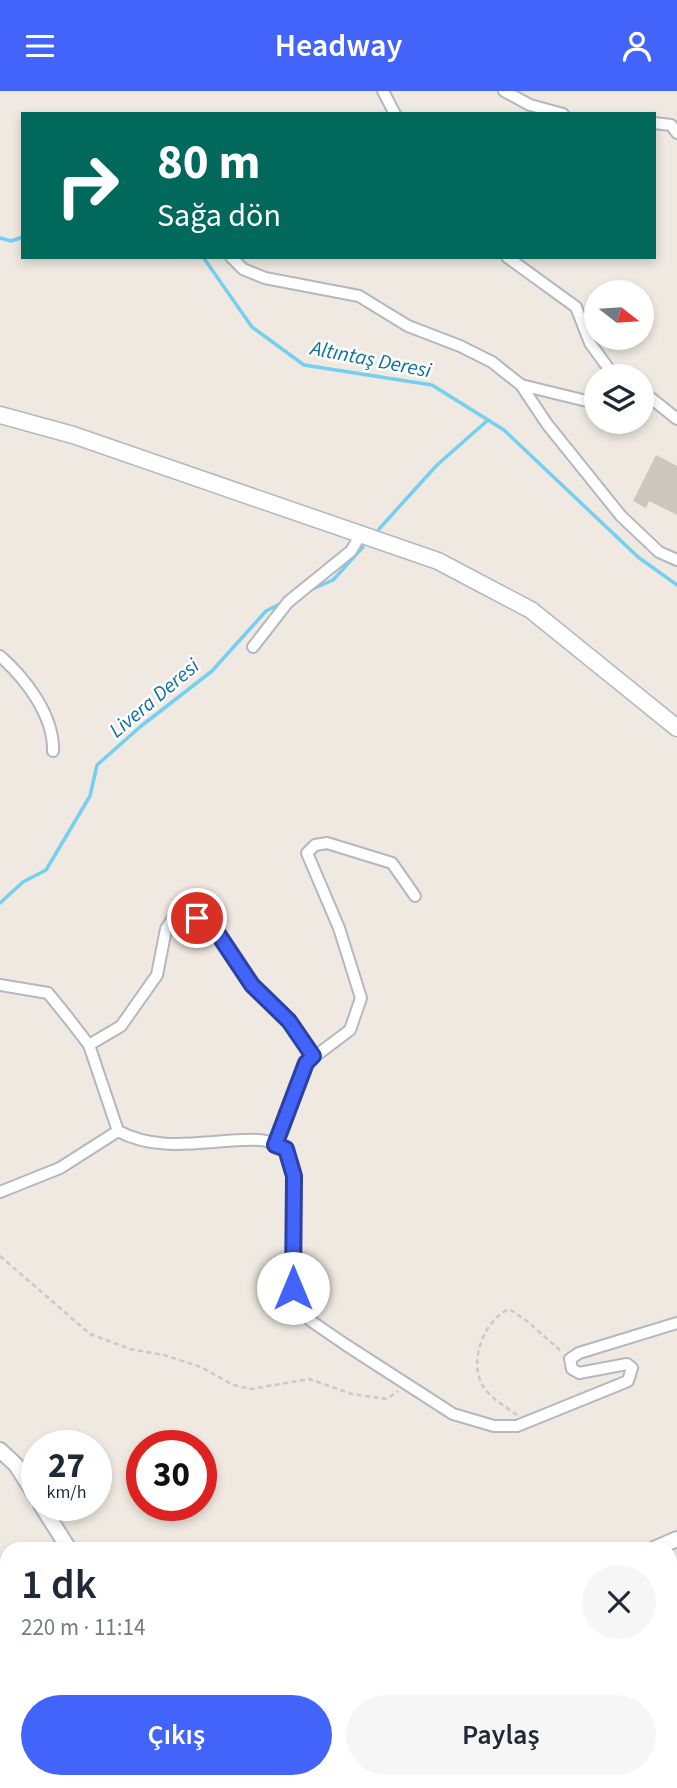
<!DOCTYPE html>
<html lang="tr">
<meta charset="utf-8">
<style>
:root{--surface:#fff;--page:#f6f6f7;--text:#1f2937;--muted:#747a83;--accent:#4264fb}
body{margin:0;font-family:"Source Sans 3",sans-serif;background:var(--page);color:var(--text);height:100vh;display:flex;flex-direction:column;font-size:26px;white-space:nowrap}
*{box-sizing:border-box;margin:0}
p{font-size:23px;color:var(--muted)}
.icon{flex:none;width:38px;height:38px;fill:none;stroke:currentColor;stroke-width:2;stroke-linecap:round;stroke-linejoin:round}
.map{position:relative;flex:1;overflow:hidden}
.details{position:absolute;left:0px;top:1451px;width:677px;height:247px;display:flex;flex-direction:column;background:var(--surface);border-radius:21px 21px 0 0;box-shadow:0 4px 10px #0003}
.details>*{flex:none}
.banner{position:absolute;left:21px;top:21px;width:635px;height:147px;border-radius:0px;box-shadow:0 4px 10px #0003;background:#00695c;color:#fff;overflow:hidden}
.needle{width:46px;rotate:107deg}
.tools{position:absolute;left:584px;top:189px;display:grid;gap:14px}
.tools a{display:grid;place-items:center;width:70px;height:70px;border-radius:50%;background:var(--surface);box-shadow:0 4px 10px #0003;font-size:35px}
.speed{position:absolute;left:21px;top:1339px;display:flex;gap:14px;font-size:35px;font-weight:700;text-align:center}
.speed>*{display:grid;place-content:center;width:91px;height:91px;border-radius:50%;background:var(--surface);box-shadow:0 4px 10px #0003;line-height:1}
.speed small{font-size:18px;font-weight:400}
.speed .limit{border:10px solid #d22;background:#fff;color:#111}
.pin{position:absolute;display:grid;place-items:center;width:60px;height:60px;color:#fff;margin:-30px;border:4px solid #fff;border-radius:50%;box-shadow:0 2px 7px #0007}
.me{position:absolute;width:77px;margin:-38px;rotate:0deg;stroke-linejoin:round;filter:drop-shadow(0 0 5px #0008)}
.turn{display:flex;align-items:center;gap:24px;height:147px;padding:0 21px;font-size:32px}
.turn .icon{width:91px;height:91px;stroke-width:2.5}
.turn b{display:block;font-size:49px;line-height:60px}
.round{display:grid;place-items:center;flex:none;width:74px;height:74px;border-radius:37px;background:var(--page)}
.headline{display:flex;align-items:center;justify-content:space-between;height:119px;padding:0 21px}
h1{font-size:42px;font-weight:600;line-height:52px}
.button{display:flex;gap:14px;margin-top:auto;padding:14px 21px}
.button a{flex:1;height:80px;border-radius:42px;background:var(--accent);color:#fff;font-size:28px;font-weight:600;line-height:80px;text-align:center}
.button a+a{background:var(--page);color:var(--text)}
header{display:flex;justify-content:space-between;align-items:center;height:91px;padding:0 21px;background:var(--accent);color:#fff;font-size:32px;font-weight:600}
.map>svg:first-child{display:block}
</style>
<header><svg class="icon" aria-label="menu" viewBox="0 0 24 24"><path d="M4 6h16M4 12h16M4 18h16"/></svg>Headway<svg class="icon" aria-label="person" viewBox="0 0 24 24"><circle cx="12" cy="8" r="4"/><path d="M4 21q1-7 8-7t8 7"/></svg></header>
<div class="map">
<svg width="677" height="1697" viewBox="0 0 677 1697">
<rect width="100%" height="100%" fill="#efe9e1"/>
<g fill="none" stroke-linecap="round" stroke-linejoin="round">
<g stroke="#75cff0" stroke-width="3.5">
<path d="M0 147 11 150 23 146"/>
<path d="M203 166 252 236 304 274 432 294 504 339 638 466 677 494"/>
<path d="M379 438 437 374 488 329"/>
<path d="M308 500 333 489 363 456"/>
<path d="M0 812 23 791 46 779 90 705 97 674 140 636 212 580 266 520 282 512"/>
</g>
</g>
<path fill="#cbc7bf" d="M656 364 677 375V424L649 410 646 417 633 410Z"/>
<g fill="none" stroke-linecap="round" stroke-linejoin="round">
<g stroke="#b4b7c1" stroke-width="14">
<g id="minor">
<path d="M383 0 395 23"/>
<path d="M504 0 530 14 563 23"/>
<path d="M654 32 671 34 677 42"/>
<path d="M231 166 243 178 265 187 359 205 408 235 460 255 492 271 521 294 547 333 621 425 659 461 677 469"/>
<path d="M507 166 576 216 590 252 614 285"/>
<path d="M521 294 591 311 597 304"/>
<path d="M642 300 677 328"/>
<path d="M253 556 288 511 351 460 361 443"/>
<path d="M0 565C25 587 54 624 53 660"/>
<path d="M0 894 48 902 69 928 89 954 118 1040 60 1077 0 1101"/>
<path d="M89 954 121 935 157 884 166 838 180 817 214 837 252 894 289 930 313 965"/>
<path d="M118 1040C163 1064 211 1047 260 1049 268 1049 278 1055 286 1058L294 1085 293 1197 311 1230 346 1254 453 1323 494 1335H517L628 1290 632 1277 627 1273 579 1282 572 1278 570 1268 579 1262 677 1232"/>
<path d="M275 1054 306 972 350 939 361 907 339 837 307 762 315 754 327 752 392 772 415 805"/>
<path d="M0 1633 7 1635"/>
<path d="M670 1651 677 1655"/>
<path d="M77 1690 86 1697"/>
<path d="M278 1690 276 1693 279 1697"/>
</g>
</g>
<g stroke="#b4b7c1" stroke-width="18">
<g id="tertiary">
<path d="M0 1359 16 1374 37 1407"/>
<path d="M41 1414 69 1458"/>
<path d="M654 1458 677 1448"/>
</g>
</g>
<g stroke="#b4b7c1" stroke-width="19">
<path id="secondary" d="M0 324 73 344 438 470 531 519 677 637"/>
</g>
<g stroke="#c9c9c9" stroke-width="2.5" stroke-dasharray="5 3.5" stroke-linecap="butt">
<path d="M0 1165 90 1243 130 1258 164 1264 201 1276 233 1294 251 1298 309 1288 352 1303 387 1308 398 1300"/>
<path d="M517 1324C506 1316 490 1307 483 1295 468 1271 484 1229 509 1218L527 1230 562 1261"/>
</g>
<use href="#minor" stroke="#fff" stroke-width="10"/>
<use href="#tertiary" stroke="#fff" stroke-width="14"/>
<use href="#secondary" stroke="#fff" stroke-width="16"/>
</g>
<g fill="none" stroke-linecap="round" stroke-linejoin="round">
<g stroke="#2b41a3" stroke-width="18">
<path id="route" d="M197 827 214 837 252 894 289 930 313 965 306 972 275 1054 286 1058 294 1085 293 1197"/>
</g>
<use href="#route" stroke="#4264fb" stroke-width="12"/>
</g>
<g text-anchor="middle" stroke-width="5" stroke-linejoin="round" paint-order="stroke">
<g font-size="21" font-style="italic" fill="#0d6fa3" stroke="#fff">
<text transform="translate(371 268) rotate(11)" y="7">Altıntaş Deresi</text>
<text transform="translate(154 607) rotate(-40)" y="7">Livera Deresi</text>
</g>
</g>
</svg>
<div class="tools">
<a><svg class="needle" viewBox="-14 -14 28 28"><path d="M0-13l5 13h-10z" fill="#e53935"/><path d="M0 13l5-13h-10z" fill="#747a83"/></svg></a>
<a><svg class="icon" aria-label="layers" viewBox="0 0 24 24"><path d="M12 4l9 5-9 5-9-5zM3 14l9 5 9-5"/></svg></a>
</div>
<div class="speed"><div>27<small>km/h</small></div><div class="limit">30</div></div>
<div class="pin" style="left:197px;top:827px;background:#d93025"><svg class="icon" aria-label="arrive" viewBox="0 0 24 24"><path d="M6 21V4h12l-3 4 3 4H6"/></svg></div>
<svg class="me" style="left:293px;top:1197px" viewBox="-20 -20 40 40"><circle r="19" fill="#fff"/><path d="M0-13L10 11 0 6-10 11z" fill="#4264fb"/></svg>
<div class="banner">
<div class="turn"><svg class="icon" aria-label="right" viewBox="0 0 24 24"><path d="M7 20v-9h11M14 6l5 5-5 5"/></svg><div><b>80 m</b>Sağa dön</div></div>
</div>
<section class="details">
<div class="headline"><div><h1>1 dk</h1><p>220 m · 11:14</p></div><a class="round"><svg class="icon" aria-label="close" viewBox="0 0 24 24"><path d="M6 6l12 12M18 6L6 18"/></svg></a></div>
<div class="button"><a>Çıkış</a><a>Paylaş</a></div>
</section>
</div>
